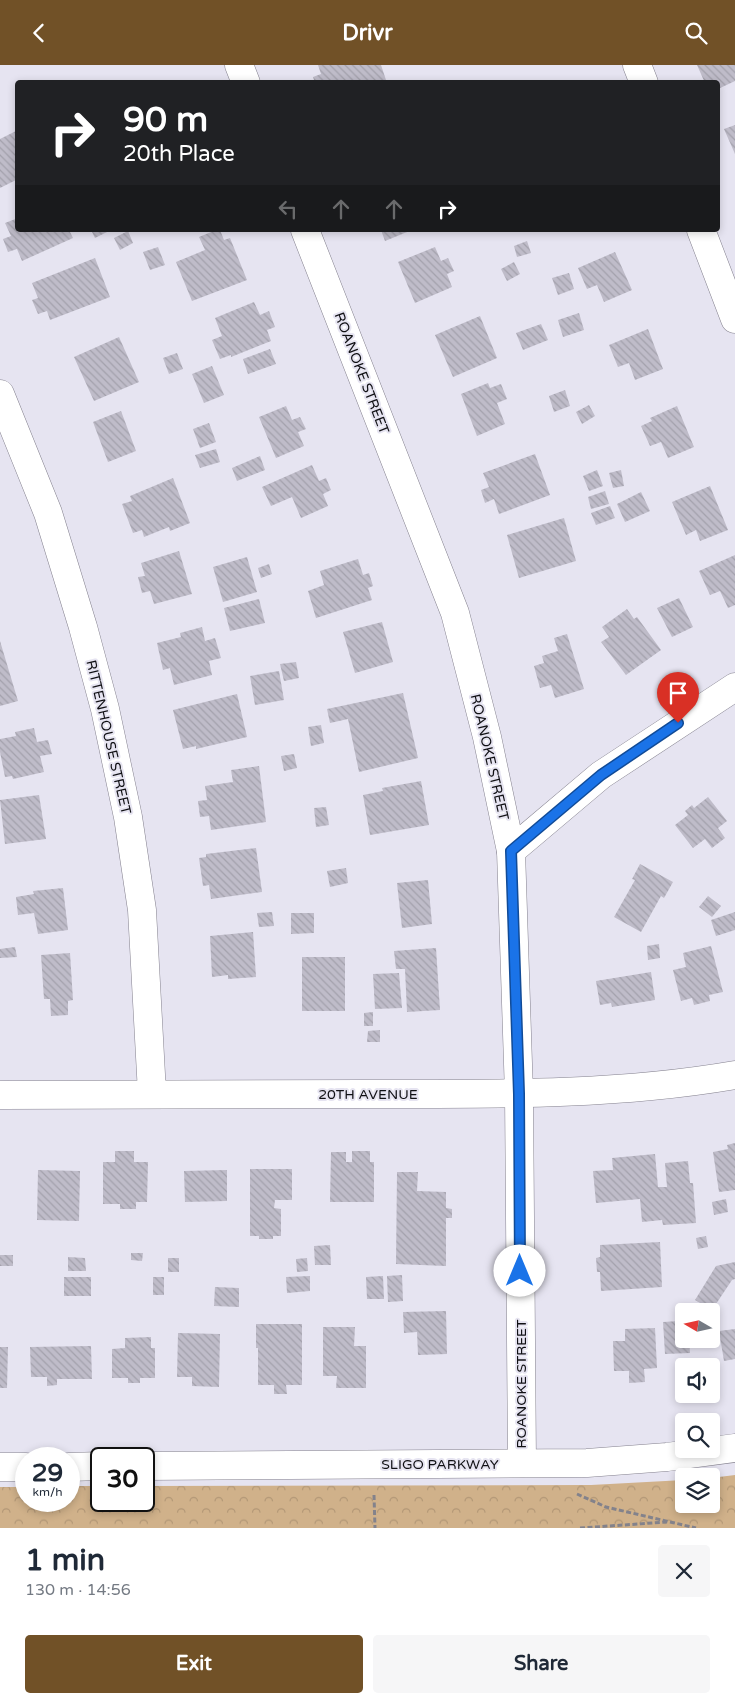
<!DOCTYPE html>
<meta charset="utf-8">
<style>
:root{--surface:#fff;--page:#f6f6f7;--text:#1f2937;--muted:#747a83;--accent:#715127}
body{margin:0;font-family:"Varela Round",sans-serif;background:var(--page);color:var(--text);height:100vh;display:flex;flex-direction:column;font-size:19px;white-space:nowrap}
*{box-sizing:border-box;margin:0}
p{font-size:16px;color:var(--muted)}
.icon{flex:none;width:28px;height:28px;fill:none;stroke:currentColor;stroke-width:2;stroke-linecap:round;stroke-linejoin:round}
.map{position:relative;height:1463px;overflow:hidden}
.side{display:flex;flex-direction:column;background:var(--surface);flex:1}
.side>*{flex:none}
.guide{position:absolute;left:15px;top:15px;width:705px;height:152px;border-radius:5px;box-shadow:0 2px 8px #0003;background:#202124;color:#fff;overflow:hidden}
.needle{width:32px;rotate:279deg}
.buttons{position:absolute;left:675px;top:1238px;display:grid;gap:10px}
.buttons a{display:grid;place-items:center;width:45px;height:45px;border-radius:5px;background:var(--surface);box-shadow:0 2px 8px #0003;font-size:25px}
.speed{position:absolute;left:15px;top:1382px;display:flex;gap:10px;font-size:25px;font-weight:700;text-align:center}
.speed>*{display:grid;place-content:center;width:65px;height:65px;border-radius:50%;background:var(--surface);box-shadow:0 2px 8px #0003;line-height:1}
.speed small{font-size:12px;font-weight:400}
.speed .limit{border:2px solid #111;border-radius:8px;background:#fff;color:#111}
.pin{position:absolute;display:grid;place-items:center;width:42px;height:42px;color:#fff;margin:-51px -21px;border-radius:50% 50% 50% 0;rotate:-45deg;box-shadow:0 0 5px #0007}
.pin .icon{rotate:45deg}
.me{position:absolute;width:55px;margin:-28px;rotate:0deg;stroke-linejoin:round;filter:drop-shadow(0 0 4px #0008)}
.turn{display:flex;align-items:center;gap:18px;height:105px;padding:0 25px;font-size:22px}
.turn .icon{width:65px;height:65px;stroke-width:2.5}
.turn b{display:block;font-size:35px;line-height:42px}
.lanes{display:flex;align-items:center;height:48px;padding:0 25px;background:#0003;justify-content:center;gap:25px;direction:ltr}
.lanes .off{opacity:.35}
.round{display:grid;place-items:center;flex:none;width:52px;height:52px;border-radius:5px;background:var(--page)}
.summary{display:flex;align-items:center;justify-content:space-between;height:85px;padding:0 25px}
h1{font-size:30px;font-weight:700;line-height:38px}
.action{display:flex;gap:10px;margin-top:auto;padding:10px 25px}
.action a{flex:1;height:58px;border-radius:5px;background:var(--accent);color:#fff;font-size:20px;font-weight:700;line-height:58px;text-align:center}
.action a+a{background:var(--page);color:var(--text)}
header{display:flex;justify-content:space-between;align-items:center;height:65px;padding:0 25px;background:var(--accent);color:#fff;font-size:22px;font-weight:700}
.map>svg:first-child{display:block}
</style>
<header><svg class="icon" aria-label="back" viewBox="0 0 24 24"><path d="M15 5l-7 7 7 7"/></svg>Drivr<svg class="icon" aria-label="search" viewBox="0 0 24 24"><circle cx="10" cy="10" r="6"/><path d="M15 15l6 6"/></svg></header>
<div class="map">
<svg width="735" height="1463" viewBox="0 0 735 1463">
<defs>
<pattern id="park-crowns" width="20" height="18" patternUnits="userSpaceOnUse" patternTransform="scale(1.25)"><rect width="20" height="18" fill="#d0b18a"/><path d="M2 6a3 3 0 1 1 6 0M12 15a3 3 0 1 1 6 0" fill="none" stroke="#b29776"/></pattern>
<pattern id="building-back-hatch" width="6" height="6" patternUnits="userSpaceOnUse" patternTransform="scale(1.25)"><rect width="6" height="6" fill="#bfbcc9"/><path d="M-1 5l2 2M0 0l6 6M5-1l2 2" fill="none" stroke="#a3a1ac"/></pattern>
</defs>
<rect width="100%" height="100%" fill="#e6e4f1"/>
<path fill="url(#park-crowns)" d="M735 1410V1463H0V1422H26V1436H69V1421H101V1436H144V1421L591 1420 684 1415V1439H711V1413Z"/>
<g fill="url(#building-back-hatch)">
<path d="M318 0H381L387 18H315L313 12 321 9Z"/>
<path d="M697 0H735V16L718 24V18H705Z"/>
<path d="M735 60V89L724 64Z"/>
<path d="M18 65V114L0 123V74Z"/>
<path d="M18 153V165H69L73 173 22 196 17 184 8 187 3 174 11 171 5 158Z"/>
<path d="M91 165H106L107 167 95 173Z"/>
<path d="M216 165H220L224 175 230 173 247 215 192 236 176 197 205 185 199 172Z"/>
<path d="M381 165H412L385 176Z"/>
<path d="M128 166 133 178 120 185 114 173Z"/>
<path d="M527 176 531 188 517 192 514 181Z"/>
<path d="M158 182 165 200 150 205 143 187Z"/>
<path d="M435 182 441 196 448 193 454 206 447 209 452 222 415 238 398 197Z"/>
<path d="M615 187 632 225 604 237 597 220 587 224 578 203Z"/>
<path d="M95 193 110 232 50 255 47 246 38 249 32 235 38 233 32 218Z"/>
<path d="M514 197 520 209 507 216 501 204Z"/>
<path d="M569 208 574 224 558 230 552 213Z"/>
<path d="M254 237 260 250 269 246 275 262 267 265 271 276 231 292V290L220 294 212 275 222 271 215 253Z"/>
<path d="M579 248 584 265 563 272 558 255Z"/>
<path d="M480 251 497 293 453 312 435 270Z"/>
<path d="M541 259 548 275 523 285 516 268Z"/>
<path d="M648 264 663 304 635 315 629 298 618 302 609 280Z"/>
<path d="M119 272 139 317 94 336 74 292Z"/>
<path d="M270 284 276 299 248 309 243 294Z"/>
<path d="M177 288 183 304 169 309 163 293Z"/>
<path d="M212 301 224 330 204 338 192 309Z"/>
<path d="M488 318 490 323 501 319 507 334 497 338 505 359 477 371 461 329Z"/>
<path d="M565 325 570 341 554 347 549 331Z"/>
<path d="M589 340 595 351 582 359 576 347Z"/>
<path d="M286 341 292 355 300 352 306 364 298 367 304 381 276 393 259 352Z"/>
<path d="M677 341 694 382 668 393 661 377 650 381 641 361 652 356 650 353Z"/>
<path d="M121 346 136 386 108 397 93 357Z"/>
<path d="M209 358 216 377 200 383 193 364Z"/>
<path d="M216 384 220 397 200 403 195 390Z"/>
<path d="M535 389 550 430 499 449 494 434 485 438 481 425 489 422 483 408Z"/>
<path d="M260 391 265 405 237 416 232 403Z"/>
<path d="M312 400 319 416 326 413 331 425 323 429 328 441 301 453 292 432 271 441 262 422Z"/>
<path d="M597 405 603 421 589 426 583 411Z"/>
<path d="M621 405 624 421 613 423 609 408Z"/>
<path d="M173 413 190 458 170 466 169 462 144 472 142 465 133 468 122 439 132 436 130 431Z"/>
<path d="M710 421 728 465 700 476 696 465 686 470 672 437Z"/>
<path d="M605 426 609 439 591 444 588 432Z"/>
<path d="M641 427 650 446 625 457 617 439Z"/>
<path d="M610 441 615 453 596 460 591 448Z"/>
<path d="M564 453 576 496 519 513 507 470Z"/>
<path d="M179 486 192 529 154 539 150 526 142 528 138 512 145 511 141 498Z"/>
<path d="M735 490V540L728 543 720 526 710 530 699 506Z"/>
<path d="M247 492 257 527 223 537 213 502Z"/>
<path d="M358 494 363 510 369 508 373 521 368 523 372 535 316 553 308 526 324 520 320 506Z"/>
<path d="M269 499 272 509 261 513 258 503Z"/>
<path d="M679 533 693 562 672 572 657 543Z"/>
<path d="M259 534 265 558 230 566 224 543Z"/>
<path d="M627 544 634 554 637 552 661 585 626 610 601 577 609 572 602 562Z"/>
<path d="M382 557 393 597 355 608 343 567Z"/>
<path d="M202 562 205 576 215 573 221 593 209 596 212 610 174 620 170 603 163 605 157 578 181 572 180 568Z"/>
<path d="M567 569 584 624 555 633 551 620 540 623 534 601 544 598 542 591 558 586 554 573Z"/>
<path d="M0 576 18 636 0 641Z"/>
<path d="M296 597 299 613 284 616 280 599Z"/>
<path d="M279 606 284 635 255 640 250 611Z"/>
<path d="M403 628 418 693 359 707 348 654 330 658 327 644Z"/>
<path d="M237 629 247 672 196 684V681L183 684 173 645Z"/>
<path d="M321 660 324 678 311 681 308 662Z"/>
<path d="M34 663 37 677 48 675 52 689 40 691 44 707 13 714 12 711 5 712 0 687V674L16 671 15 667Z"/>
<path d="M294 689 297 703 284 706 281 691Z"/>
<path d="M259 701 266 757 211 765 209 751 200 752 198 736 207 735 205 721 233 717 231 705Z"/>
<path d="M421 716 429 760 370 770 363 730 383 726 382 723Z"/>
<path d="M39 730 46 774 5 779 0 735Z"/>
<path d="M708 732 727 756 718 763 725 773 712 783 705 774 693 783 675 760 688 750 685 746 692 740 694 743Z"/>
<path d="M326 742 329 760 316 762 314 743Z"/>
<path d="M256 783 262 827 211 834 209 820 203 821 199 793 206 792V789Z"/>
<path d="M640 799 673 817 664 833 661 831 641 867 614 852 635 815 632 814Z"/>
<path d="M346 803 348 818 330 822 327 806Z"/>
<path d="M428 815 432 859 402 863 397 818Z"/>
<path d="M63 823 68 865 38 869 34 848 18 850 16 832 34 829 33 826Z"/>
<path d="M708 831 721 841 712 852 699 842Z"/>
<path d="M272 847 274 861 259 862 257 848Z"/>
<path d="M735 847V865L716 871 711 855Z"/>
<path d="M291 848H314V868L291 869Z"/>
<path d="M253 867 256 912 228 914V910L212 912 210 871Z"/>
<path d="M659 879 660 893 648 895 647 881Z"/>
<path d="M711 881 723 927 709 930 710 936 694 940 692 933 681 936 673 905 686 902 683 888Z"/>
<path d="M15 882 17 892 0 893V884Z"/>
<path d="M436 883 440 945 407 947 405 904H396L394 886Z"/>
<path d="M70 888 73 935 68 936V950L51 951 50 934H44L41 890Z"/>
<rect x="302" y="892" width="43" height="54"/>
<path d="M651 907 655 935 612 942 611 938 600 940 596 916Z"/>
<path d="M399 908 402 943 375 944 373 909Z"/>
<path d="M373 947V961H364V948Z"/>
<path d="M380 965V977H367L368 966Z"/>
<path d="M735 1078V1125L719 1127 713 1087 728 1084 727 1080Z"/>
<path d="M115 1086H134V1097H148L147 1137H136V1144H120V1139H103V1097H115Z"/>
<path d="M352 1086H370V1097H374V1137H330L331 1087H346V1097H352Z"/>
<path d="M655 1089 658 1122H667L665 1098 688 1096 690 1118H693L696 1158 663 1160 662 1155 642 1157 640 1134 596 1138 593 1106 613 1105 612 1093Z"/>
<path d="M250 1104H292V1135H275L274 1143 281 1144V1171H273V1174H259V1171H250Z"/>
<path d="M38 1105 80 1106 79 1156 37 1155Z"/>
<path d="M227 1105V1136L185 1137 184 1106Z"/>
<path d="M397 1107H418L417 1126 446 1127V1143L452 1144V1153H446V1201L396 1199Z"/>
<path d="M726 1134 728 1147 714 1150 712 1137Z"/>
<path d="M706 1171 708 1182 698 1184 696 1173Z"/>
<path d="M660 1177 662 1222 601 1226 600 1207H597L596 1193 600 1192V1180Z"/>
<path d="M330 1180 331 1200H315L314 1181Z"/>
<path d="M131 1188H143L142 1196 131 1195Z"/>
<rect x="0" y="1190" width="13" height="11"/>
<path d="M68 1192 85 1193 86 1206H68Z"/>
<rect x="168" y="1193" width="11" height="14"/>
<path d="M307 1193 308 1206 297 1207 296 1194Z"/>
<path d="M735 1197V1214L732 1215 712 1245 695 1235 716 1201Z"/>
<path d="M402 1210 403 1236 388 1237 387 1211Z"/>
<path d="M310 1211V1226L287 1228 286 1212Z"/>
<path d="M383 1211 384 1234H367L366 1212Z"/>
<rect x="64" y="1212" width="27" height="19"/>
<rect x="153" y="1212" width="11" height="18"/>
<path d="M215 1222 239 1223V1242L214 1241Z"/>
<path d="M678 1243H687L688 1246H684V1274H689L690 1288 665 1289 663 1257 679 1256Z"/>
<path d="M446 1246 447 1289 418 1290 417 1267 404 1268 403 1247Z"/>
<path d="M256 1259H302V1320H286L287 1329H274V1320H258V1283H256Z"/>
<path d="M323 1262H355L354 1281H366V1323H336L337 1311H323Z"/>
<path d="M655 1263 657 1303 644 1304 645 1317 629 1318V1306H614L613 1276H625V1264Z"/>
<path d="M735 1264V1294L724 1296 719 1266Z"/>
<path d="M178 1268 220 1269 219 1322 192 1321V1312H177Z"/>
<path d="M151 1272V1283H155V1313H140V1318H128V1313H112V1284L125 1283V1273Z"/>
<path d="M91 1281 92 1314H57V1320L47 1321V1312H31L30 1282Z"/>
<path d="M0 1282H8L7 1323H0Z"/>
</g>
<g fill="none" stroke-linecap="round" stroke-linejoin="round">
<g stroke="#84818e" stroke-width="29">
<g id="minor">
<path d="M239 0 246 18"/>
<path d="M637 0 644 18"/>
<path d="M305 165 455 548 487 672 511 786 519 1029 522 1398"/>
<path d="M701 165 735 254"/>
<path d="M0 329 48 448 83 562 105 644 128 752 142 845 152 1028"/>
<path d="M511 786 601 710 735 622"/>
<path d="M0 1030C122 1029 244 1029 366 1029 489 1029 613 1031 735 1010"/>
<path d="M144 1401 587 1398 667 1392 735 1383"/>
<path d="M0 1402H26"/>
<path d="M69 1402 101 1401"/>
</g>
</g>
<g stroke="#83828b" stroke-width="3" stroke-dasharray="5 2.5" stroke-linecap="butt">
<path d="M577 1429 606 1442 696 1463"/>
<path d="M374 1430 375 1463"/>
<path d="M580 1463 667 1457"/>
</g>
<use href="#minor" stroke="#fff" stroke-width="28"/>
</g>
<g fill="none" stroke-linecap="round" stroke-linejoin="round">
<g stroke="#114b97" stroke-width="12">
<path id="route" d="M520 1206 519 1029 511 786 601 710 678 658"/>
</g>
<use href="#route" stroke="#1a73e8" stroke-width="9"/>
</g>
<g text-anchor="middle" stroke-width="4" stroke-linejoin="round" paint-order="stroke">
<g font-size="14" fill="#101014" stroke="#e6e4f1">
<text transform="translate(362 308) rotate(69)" y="5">ROANOKE STREET</text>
<text transform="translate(109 672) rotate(77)" y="5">RITTENHOUSE STREET</text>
<text transform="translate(490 692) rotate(77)" y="5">ROANOKE STREET</text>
<text x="368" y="1034">20TH AVENUE</text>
<text transform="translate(521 1319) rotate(-90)" y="5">ROANOKE STREET</text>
<text x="440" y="1404">SLIGO PARKWAY</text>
</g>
</g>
</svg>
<div class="buttons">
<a><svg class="needle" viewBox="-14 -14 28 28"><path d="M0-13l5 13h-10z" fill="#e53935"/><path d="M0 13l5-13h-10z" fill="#747a83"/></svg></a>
<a><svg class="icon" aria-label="sound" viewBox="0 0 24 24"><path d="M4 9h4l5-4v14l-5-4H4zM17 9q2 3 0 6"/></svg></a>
<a><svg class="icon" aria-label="search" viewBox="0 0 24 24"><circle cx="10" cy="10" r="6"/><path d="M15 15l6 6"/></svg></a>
<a><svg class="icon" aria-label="layers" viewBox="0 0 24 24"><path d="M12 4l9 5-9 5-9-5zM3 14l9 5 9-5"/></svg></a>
</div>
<div class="speed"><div>29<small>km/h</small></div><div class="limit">30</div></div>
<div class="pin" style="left:678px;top:658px;background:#d93025"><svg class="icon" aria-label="arrive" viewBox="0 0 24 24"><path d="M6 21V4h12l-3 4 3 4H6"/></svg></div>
<svg class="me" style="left:520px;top:1206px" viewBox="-20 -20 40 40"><circle r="19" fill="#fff"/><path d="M0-13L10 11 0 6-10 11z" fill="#1a73e8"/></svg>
<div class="guide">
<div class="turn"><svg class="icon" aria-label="right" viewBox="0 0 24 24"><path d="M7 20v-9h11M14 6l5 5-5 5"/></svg><div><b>90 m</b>20th Place</div></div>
<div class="lanes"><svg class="icon off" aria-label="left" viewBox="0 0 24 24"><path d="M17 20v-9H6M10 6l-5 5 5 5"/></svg><svg class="icon off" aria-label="ahead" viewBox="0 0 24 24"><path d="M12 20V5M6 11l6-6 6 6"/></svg><svg class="icon off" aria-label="ahead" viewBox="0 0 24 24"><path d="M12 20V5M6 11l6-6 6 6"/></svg><svg class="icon" aria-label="right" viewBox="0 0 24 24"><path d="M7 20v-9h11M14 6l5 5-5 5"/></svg></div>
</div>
</div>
<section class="side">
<div class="summary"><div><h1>1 min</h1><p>130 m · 14:56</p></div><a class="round"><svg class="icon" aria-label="close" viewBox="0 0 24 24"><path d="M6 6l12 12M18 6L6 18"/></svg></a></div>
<div class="action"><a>Exit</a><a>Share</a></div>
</section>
